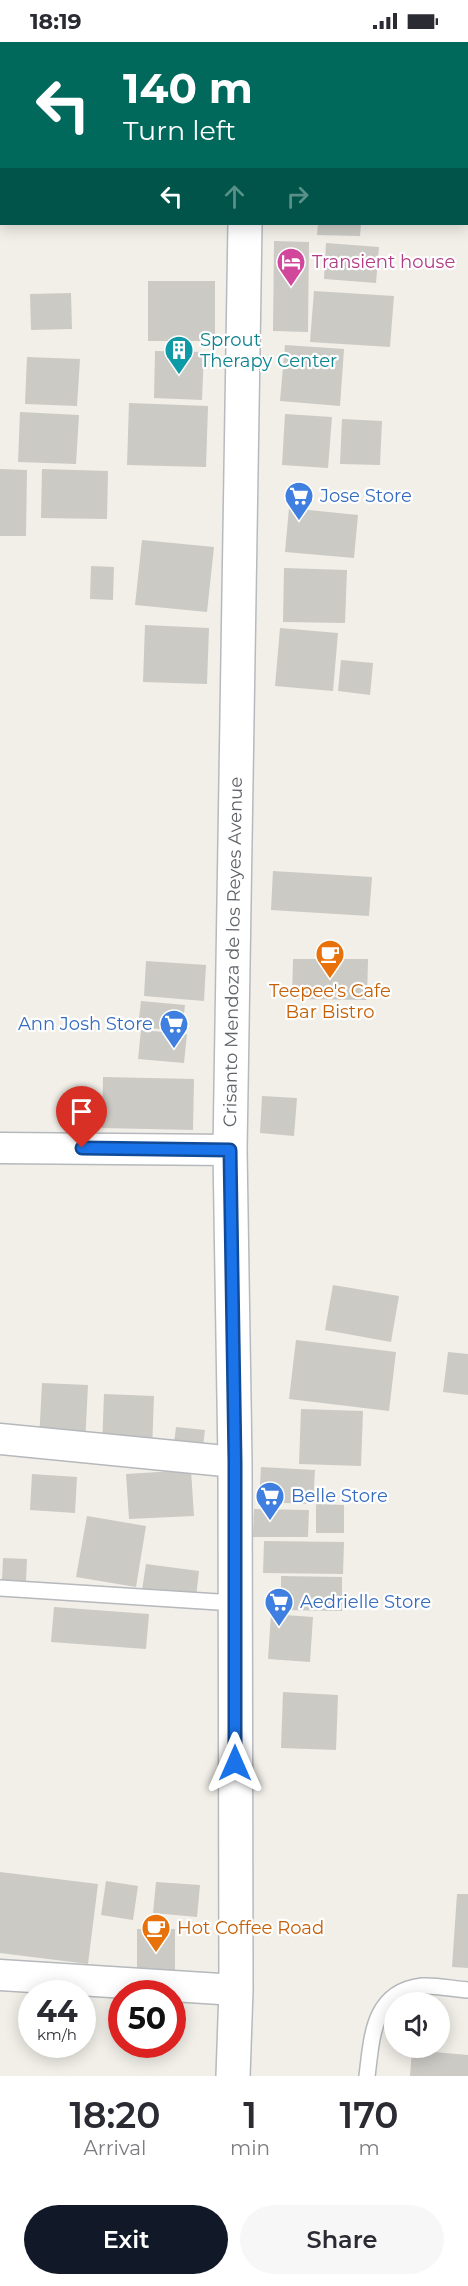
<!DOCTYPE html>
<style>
:root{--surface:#fff;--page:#f7f7f7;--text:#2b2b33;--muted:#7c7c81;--accent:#111827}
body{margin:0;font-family:Montserrat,sans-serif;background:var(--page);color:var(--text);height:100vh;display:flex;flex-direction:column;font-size:22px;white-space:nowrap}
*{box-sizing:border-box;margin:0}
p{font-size:20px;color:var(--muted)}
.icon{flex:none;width:33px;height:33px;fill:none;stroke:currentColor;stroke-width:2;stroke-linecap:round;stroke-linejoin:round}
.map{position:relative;height:2034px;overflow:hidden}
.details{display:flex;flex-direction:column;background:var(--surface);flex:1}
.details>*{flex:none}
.banner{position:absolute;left:0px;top:0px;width:468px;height:183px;box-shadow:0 3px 15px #0003;background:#00695c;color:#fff;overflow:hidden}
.fabs{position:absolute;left:384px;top:1950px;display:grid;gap:12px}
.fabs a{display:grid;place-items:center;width:66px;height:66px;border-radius:50%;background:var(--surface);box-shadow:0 3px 15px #0003;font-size:30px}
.speed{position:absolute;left:18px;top:1938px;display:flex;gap:12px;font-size:30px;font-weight:700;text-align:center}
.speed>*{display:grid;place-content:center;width:78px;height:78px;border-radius:50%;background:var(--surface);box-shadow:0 3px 15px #0003;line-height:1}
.speed small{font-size:15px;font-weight:400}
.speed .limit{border:9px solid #d22;background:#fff;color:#111}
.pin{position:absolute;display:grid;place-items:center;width:51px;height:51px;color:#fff;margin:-62px -26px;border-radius:50% 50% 50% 0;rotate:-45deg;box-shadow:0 0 6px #0007}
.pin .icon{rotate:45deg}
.me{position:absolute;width:66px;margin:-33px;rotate:0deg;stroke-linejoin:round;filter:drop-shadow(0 0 4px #0008)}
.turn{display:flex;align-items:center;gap:21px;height:126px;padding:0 24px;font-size:27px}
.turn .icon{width:78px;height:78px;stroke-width:2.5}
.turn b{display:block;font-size:42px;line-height:51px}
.lanes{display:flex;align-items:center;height:57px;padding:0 24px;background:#0003;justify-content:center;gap:30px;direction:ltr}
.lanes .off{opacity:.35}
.eta{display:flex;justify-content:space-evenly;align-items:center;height:102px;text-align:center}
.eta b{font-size:36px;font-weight:600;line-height:42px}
.cta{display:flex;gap:12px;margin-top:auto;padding:12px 24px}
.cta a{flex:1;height:69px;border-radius:36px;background:var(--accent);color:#fff;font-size:24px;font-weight:600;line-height:69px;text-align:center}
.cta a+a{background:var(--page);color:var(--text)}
.status{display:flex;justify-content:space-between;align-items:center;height:42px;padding:0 30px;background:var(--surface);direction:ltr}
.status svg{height:16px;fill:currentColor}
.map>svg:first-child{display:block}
</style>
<div class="status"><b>18:19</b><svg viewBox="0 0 49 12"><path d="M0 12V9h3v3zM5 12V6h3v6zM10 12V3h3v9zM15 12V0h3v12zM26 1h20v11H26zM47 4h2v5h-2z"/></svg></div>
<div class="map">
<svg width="468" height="2034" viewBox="0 0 468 2034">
<rect width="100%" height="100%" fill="#f1efe8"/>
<g fill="#cccac5">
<path d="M318 182H361L360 194 317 193Z"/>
<path d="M274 199 309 200 308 290 273 289Z"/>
<path d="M326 201 379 205 376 241 324 237Z"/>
<rect x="148" y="239" width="67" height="60"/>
<path d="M314 249 394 254 390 305 310 300Z"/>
<path d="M71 251 72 287 31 288 30 252Z"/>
<path d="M285 303 344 307 340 364 280 359Z"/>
<path d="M155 309 204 310 202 358 154 356Z"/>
<path d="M27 315 80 317 77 364 25 362Z"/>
<path d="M129 361 208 364 206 425 127 423Z"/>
<path d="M20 370 79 373 76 422 18 420Z"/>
<path d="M285 372 332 375 328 426 282 423Z"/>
<path d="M342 377 382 379 380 423 340 422Z"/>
<path d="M0 427 27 428 26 494H0Z"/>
<path d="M42 427 108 429 107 477 41 476Z"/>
<path d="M289 466 358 473 354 516 285 510Z"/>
<path d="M142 498 214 505 207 570 135 563Z"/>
<path d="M91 524 114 525 113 558 90 557Z"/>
<path d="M284 526 347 528 345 581 283 580Z"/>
<path d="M145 583 209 586 207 642 143 640Z"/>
<path d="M280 586 338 591 333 649 275 644Z"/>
<path d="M341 618 373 621 370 653 338 649Z"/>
<path d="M273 829 372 835 369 874 271 868Z"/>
<path d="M293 917H368L367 958 292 957Z"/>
<path d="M146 919 206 923 204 959 144 954Z"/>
<path d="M141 959 185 963 182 989 138 985Z"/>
<path d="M141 988 187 992 184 1021 138 1017Z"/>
<path d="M103 1035 194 1037 193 1088 102 1086Z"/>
<path d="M262 1054 297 1056 294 1094 260 1091Z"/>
<path d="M333 1243 399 1254 391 1300 325 1288Z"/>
<path d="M296 1298 396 1310 389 1369 289 1357Z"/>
<path d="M448 1310 468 1312V1353L443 1350Z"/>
<path d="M42 1341 88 1343 85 1402 39 1399Z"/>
<path d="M104 1352 154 1354 152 1408 102 1406Z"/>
<path d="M301 1367 363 1369 361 1424 299 1422Z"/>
<path d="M176 1385 205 1388 202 1413 173 1409Z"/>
<path d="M261 1425 315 1428 313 1462 259 1460Z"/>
<path d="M191 1428 194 1474 129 1477 126 1432Z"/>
<path d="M32 1432 77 1435 75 1471 30 1468Z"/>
<path d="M316 1462 344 1463V1491H316Z"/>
<path d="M254 1467 309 1468 308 1495H253Z"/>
<path d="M87 1474 146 1484 136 1545 76 1535Z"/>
<path d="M264 1499 344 1500 343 1532 263 1531Z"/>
<path d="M3 1516 27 1517 26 1539 2 1538Z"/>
<path d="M146 1522 199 1529 196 1555 142 1548Z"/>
<path d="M281 1534 342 1535V1569L281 1568Z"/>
<path d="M54 1565 149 1572 146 1607 51 1600Z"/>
<path d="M271 1572 313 1575 310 1620 268 1617Z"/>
<path d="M283 1650 338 1653 336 1708 281 1706Z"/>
<path d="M0 1830 98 1842 88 1922 0 1911Z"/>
<path d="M106 1839 138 1844 133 1878 101 1873Z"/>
<path d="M156 1840 200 1843 197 1875 153 1871Z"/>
<path d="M457 1852H468V1926L452 1925Z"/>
<path d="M137 1887H175V1936L137 1935Z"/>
<path d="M412 2008 468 2013V2034H410Z"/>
</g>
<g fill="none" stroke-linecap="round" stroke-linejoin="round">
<g stroke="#b5b8bc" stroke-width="18">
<g id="lane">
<path d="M0 1546 234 1561"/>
<path d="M367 2034C372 1996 372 1950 422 1944 436 1943 453 1947 468 1948"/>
</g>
</g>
<g stroke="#b5b8bc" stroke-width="33">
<g id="street">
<path d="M0 1106 230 1108"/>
<path d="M0 1397 235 1420"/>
<path d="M0 1933 236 1948"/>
</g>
</g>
<g stroke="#b6babf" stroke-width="36">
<g id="secondary">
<path d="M248 2V0"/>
<path d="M233 2034 236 1948 235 1420 230 1108 245 182"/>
</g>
</g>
<use href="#lane" stroke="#fff" stroke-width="15"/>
<use href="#street" stroke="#fff" stroke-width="30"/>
<use href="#secondary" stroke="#fff" stroke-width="33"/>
</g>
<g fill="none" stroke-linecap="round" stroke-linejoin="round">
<g stroke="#114b97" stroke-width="15">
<path id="route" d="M82 1106 230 1108 235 1420V1721"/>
</g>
<use href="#route" stroke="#1a73e8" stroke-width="10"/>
</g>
<defs>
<g id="hotel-pin" transform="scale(1.5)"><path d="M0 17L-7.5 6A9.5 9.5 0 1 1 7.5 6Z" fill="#d1479c" stroke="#fff"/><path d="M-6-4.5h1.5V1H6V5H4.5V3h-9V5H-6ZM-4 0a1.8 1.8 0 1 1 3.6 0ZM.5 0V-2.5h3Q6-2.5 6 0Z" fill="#fff"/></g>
<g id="building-pin" transform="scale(1.5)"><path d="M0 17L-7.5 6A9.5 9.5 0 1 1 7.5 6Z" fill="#0f9aa8" stroke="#fff"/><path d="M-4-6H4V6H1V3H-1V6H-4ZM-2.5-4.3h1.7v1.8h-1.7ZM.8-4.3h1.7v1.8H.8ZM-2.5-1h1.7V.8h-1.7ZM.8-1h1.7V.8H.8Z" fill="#fff"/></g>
<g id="supermarket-pin" transform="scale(1.5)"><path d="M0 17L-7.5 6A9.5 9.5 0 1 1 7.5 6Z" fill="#3f7fe0" stroke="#fff"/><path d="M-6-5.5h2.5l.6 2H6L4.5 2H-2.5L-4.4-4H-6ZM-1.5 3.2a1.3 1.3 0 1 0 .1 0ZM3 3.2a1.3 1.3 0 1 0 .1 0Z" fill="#fff"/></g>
<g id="cafe-pin" transform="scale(1.5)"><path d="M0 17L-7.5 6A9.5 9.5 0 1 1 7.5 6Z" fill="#e8710a" stroke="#fff"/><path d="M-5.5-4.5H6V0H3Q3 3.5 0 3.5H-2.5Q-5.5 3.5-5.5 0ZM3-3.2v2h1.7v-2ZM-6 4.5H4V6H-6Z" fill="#fff"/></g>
</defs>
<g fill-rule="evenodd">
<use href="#hotel-pin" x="291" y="220"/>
<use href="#building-pin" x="179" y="308"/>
<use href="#supermarket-pin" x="299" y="454"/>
<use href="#cafe-pin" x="330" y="912"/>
<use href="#supermarket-pin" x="174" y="982"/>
<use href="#supermarket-pin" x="270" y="1454"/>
<use href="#supermarket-pin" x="279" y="1560"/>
<use href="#cafe-pin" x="156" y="1886"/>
</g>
<g text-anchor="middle" stroke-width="4.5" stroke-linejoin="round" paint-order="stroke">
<g font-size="18" fill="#b23c85" stroke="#fff" text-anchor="start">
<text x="312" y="226">Transient house</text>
</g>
<g font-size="18" fill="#0d838f" stroke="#fff" text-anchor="start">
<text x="200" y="304">Sprout<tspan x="200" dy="21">Therapy Center</tspan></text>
</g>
<g font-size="18" fill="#366cbe" stroke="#fff" text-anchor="start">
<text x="320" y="460">Jose Store</text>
<text x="153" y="988" text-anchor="end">Ann Josh Store</text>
<text x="291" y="1460">Belle Store</text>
<text x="300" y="1566">Aedrielle Store</text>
</g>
<g font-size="18" fill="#5f6368" stroke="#fff">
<text transform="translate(233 910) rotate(-89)" y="6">Crisanto Mendoza de los Reyes Avenue</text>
</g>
<g font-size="18" fill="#c56008" stroke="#fff">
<text x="330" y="955">Teepee's Cafe<tspan x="330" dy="21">Bar Bistro</tspan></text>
<text x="177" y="1892" text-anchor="start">Hot Coffee Road</text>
</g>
</g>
</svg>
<div class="fabs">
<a><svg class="icon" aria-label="sound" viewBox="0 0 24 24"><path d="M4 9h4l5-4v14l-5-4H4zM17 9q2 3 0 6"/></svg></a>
</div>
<div class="speed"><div>44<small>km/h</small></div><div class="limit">50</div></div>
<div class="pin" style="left:82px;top:1106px;background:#d93025"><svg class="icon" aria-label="arrive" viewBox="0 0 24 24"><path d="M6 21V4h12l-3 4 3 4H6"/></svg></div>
<svg class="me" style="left:235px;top:1721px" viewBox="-20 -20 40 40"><path d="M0-17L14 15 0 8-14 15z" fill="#1a73e8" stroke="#fff" stroke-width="4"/></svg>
<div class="banner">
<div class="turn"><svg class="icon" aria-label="left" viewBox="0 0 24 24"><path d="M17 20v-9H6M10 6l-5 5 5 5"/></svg><div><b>140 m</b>Turn left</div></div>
<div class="lanes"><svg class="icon" aria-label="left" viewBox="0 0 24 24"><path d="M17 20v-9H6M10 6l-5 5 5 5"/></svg><svg class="icon off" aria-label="ahead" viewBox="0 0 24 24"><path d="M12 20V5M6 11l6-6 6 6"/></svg><svg class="icon off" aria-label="right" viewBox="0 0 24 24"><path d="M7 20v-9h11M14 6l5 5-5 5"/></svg></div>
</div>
</div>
<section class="details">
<div class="eta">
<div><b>18:20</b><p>Arrival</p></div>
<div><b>1</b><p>min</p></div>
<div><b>170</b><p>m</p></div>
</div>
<div class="cta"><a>Exit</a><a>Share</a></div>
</section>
